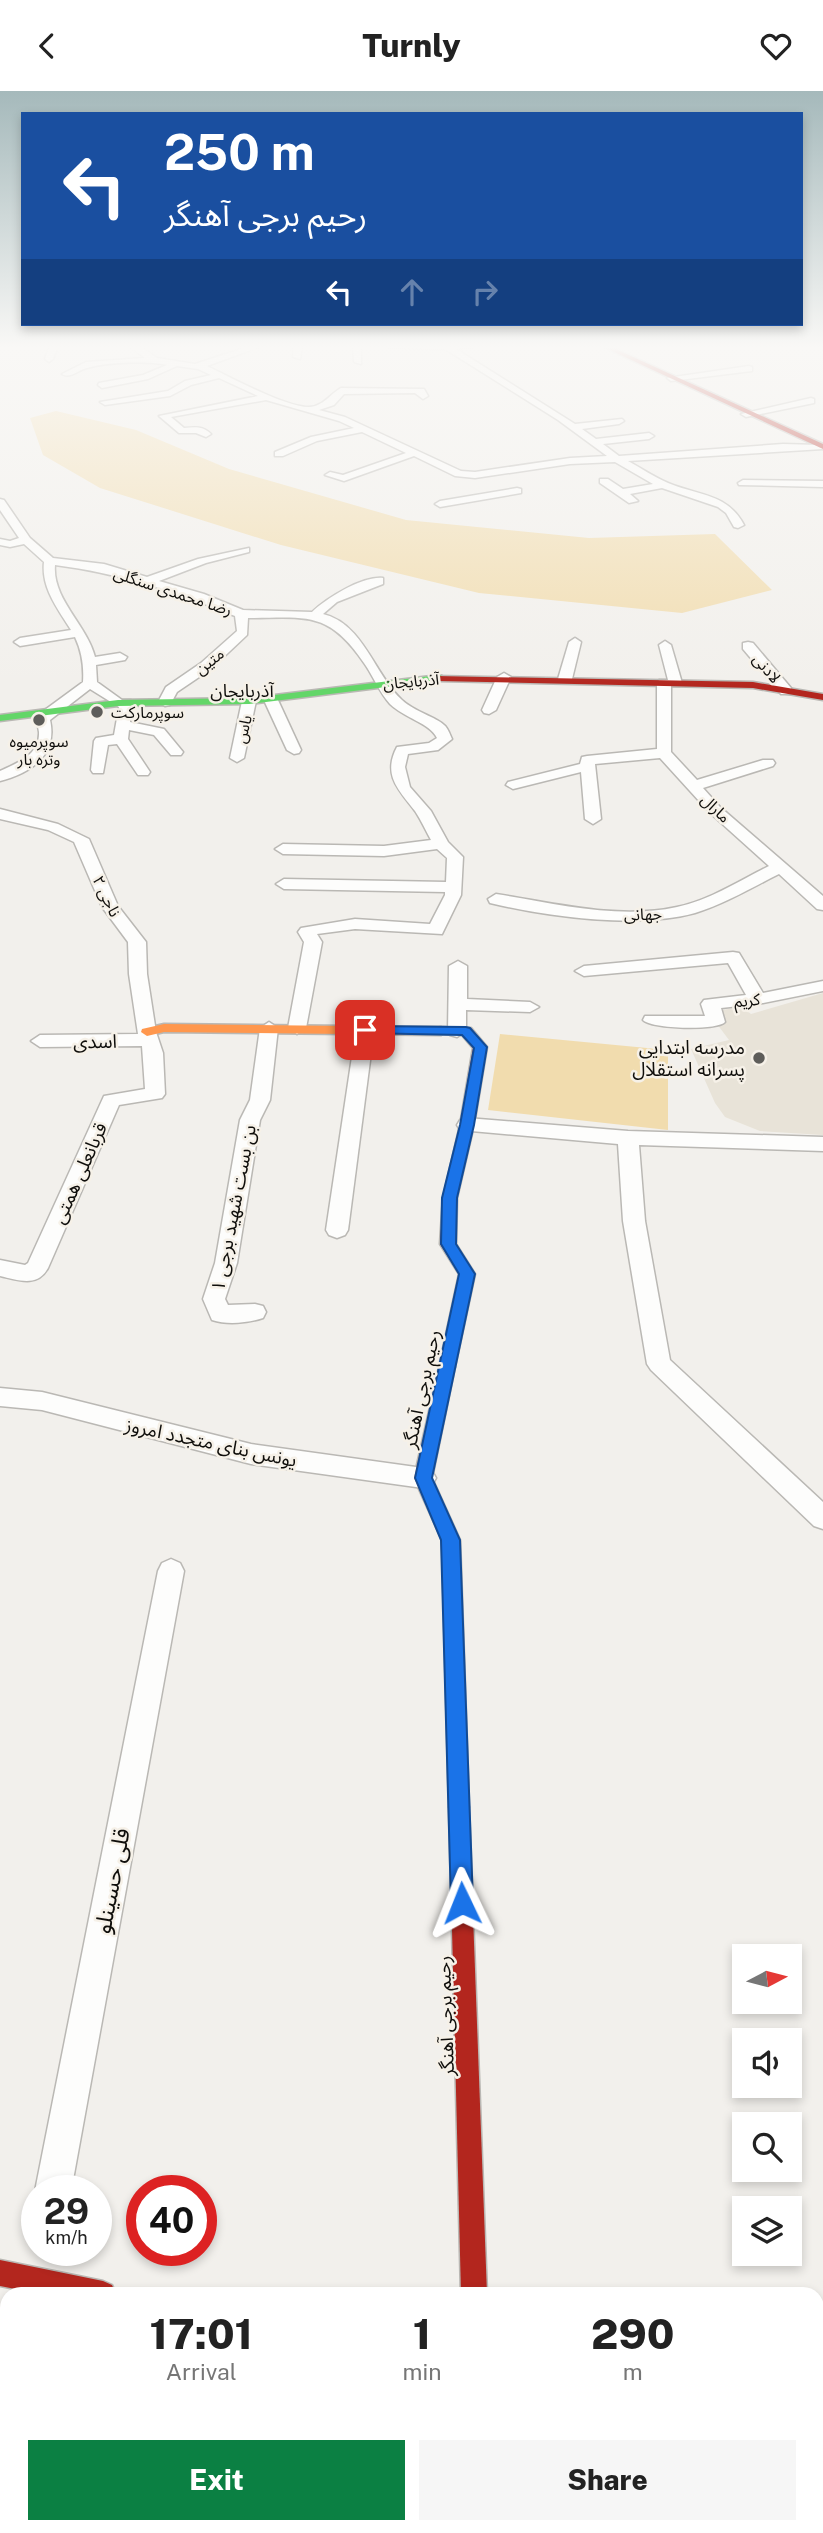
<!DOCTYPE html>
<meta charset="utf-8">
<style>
:root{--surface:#fff;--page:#f6f6f6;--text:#222;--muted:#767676;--accent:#0b8043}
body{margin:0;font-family:"Public Sans","Noto Sans Arabic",sans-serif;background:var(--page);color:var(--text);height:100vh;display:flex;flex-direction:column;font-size:26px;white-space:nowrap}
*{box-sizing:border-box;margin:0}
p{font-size:23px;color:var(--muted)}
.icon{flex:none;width:38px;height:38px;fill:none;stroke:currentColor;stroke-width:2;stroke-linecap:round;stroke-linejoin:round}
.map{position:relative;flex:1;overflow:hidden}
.sheet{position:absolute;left:0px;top:2196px;width:824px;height:247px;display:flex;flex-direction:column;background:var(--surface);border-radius:21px 21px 0 0;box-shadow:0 4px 10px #0003}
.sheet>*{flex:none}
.banner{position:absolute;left:21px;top:21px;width:782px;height:214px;border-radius:0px;box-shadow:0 4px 10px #0003;background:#1a4fa0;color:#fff;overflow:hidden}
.needle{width:46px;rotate:83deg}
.fabs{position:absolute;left:732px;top:1853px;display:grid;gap:14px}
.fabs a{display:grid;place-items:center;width:70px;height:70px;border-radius:0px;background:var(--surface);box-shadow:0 4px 10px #0003;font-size:35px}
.speed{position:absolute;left:21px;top:2084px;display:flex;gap:14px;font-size:35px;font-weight:700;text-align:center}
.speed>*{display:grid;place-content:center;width:91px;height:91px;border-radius:50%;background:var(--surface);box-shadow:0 4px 10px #0003;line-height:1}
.speed small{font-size:18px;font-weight:400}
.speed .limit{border:10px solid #d22;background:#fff;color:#111}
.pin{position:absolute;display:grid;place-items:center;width:60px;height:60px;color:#fff;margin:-30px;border-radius:14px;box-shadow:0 4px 10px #0006}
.me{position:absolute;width:77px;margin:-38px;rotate:358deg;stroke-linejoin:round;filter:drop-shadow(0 0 5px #0008)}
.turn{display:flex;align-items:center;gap:24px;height:147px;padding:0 28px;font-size:32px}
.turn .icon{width:91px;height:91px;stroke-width:2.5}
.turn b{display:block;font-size:49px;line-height:60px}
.lanes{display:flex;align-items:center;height:66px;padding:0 28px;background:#0003;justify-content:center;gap:35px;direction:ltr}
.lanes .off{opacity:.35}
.eta{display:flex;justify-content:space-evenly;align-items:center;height:119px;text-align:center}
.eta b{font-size:42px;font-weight:800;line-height:49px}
.action{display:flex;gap:14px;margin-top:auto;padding:14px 28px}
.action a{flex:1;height:80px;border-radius:0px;background:var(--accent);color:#fff;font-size:28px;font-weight:800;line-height:80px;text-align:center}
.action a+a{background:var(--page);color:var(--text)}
header{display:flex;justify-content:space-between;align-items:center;height:91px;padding:0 28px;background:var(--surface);font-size:32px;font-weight:800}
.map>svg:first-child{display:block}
</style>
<header><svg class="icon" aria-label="back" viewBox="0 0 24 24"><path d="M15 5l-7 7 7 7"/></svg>Turnly<svg class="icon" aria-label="heart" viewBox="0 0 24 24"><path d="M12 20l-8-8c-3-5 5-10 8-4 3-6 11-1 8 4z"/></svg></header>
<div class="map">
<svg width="823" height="2442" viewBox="0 0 823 2442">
<rect width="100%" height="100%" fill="#f2f0ec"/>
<path fill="#e8e3d8" d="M823 902V1044L760 1040 725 1026 715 1012 691 958 729 949 708 921 742 916 751 923Z"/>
<g fill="#f1dcae">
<path d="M56 320 136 339 229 378 406 429 589 447 715 443 772 499 682 522 479 502 281 454 100 397 43 364 30 327Z"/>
<path d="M500 943 668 959V1039L488 1019Z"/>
</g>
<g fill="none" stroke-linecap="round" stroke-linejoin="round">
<g stroke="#bab8b4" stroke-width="3">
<g id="street">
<path d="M50 254H58L53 268 49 271 45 268Z"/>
<path d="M128 254H138L157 267 195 273 253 254H265L207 275C230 286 285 316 309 316 324 315 330 303 341 297L424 298 428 305 423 308 415 302 344 303 334 314 319 319 345 326 461 380 475 381 570 367 607 365 558 329 445 258 389 257 385 254H490L456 258 575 333 622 328 624 330 619 333 582 338 596 348 649 342 654 345 649 348 603 353 619 365 783 353 819 354 823 358 628 370C641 377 654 386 668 392 699 405 727 402 744 434L738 437 734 436 726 422 718 416 662 397 630 403 638 410 629 412 600 392V388H608L623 398 653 393 615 371 570 373 475 387 455 385 414 365 344 390 325 384 330 381 343 384 406 362 362 341 317 350 283 365H275V361L311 346 354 337 339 330 266 309 171 326 184 337C195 336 203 335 211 343L206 346 196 342H179L159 325 258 305 219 287 191 294 170 305 105 314 100 311 168 300 185 290 211 284 198 278 177 275 148 288 102 297 98 294 99 292 143 284 167 274C147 270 107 271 87 277 78 279 71 288 62 283L86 271 145 267Z"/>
<path d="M294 254H302L300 268 293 266Z"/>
<path d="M353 254H361V273L354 271Z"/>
<path d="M749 275 752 276V280L671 290 667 287Z"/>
<path d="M811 307 814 308V312L746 326 741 323Z"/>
<path d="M743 389 823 390V396L739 394 738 392Z"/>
<path d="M517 397 521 398V402L440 416 435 413 440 410Z"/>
<path d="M0 408 4 409 30 447 53 467 104 473 147 486 198 468 249 457V461L206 472 159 490 204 503 243 519 312 521C327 507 362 485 383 487V493L337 511 323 523C364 533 375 585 402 609 415 621 436 626 444 634 448 637 450 644 452 648L438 659 408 663 405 676 410 696 431 720 448 751 463 766 461 804 442 843 355 838 317 843 322 851 306 937 297 943 288 937 304 851 298 841 301 837 355 828 430 833 445 804V801L284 798 276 793 284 788 446 791 447 767 437 758 384 765 283 763 275 758 283 753 384 755 431 749C426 740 421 729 415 720 399 699 382 684 397 656L429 652 437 647C430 632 404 627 390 613 379 601 374 586 364 572 328 519 306 527 248 527L247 544 211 578 177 601 170 614 165 615 158 611 166 596 201 572 237 540 235 525C177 501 118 482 55 474 52 508 87 534 95 566L120 562 127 566 125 569 96 574 97 591 122 609H131L130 631 164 638 183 661 181 664H171L154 644 129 639 128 648 150 681 148 684H138L117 653 108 654 103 682H93L91 679 94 650 96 647 114 644 119 616 90 598 50 629C58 664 31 682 0 690V680C17 672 40 664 39 641 38 634 36 630 38 624L83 591C84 575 82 561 75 546L20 555 14 551 20 547 71 539C58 518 41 497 44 471L24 453 10 456 0 454V448L10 450 19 447 0 419Z"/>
<path d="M575 547 581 551 572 588 570 591H560L558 588 569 551Z"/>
<path d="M665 550 671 554 682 592 680 595H671V661L697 689 763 669H773L775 672 773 675 703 697 720 716 823 805V819L817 818 779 783C751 797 724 813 695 822 637 838 548 826 490 812L488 808 496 803C554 812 618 829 677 816 710 809 739 790 769 775L710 722 660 667 595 673 601 728 593 733 585 728 581 681 513 698 506 694 508 691 580 673 582 666 587 665 657 658V592L659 589H668L659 554Z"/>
<path d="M748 551 753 552 791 597V603H781L743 558V552Z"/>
<path d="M504 582 511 586 496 619 489 623 484 622 482 619 497 586Z"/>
<path d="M270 603 277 607 301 659 299 662 294 663 287 659 263 607Z"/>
<path d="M249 606 256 610 244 667 237 671 230 667 242 610Z"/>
<path d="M0 718 58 733 89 748 118 815 146 851 147 883 156 941 163 962 165 1003 162 1007 119 1014 48 1177C37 1197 18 1189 0 1185V1169L25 1174 28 1172 104 1005 145 998 142 955 40 956 31 950 40 944 138 943 129 883 128 851 102 816 74 751 48 739 0 728Z"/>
<path d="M733 861 739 862 763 902 823 890V900L758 913 721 917 725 931C717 940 651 938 643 929L645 925H705L701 913 704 909 746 904 728 872 584 885 575 880 584 875Z"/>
<path d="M458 870 467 875V908L530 911 539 916 530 921 466 919V940L457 946 450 944 448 940 449 875Z"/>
<path d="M269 931 278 937 270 1009 260 1029 237 1172 225 1208 228 1214 255 1213 263 1215 266 1221 263 1227C248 1232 227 1234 212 1229L203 1208 215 1172 240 1029 250 1009 260 937Z"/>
<path d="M365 933 374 939 348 1139 345 1144 337 1147 329 1144 326 1139 356 939Z"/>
<path d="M467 1027 628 1040 823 1046V1060L639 1054 645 1130 670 1269 823 1411V1438L814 1435 651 1279 647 1273 623 1130 618 1053 460 1039 457 1034 460 1029Z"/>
<path d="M0 1297 42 1301 251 1353 423 1377 432 1380 436 1387 432 1394 423 1397 251 1373 42 1319 0 1315Z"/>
<path d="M171 1468 180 1472 184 1480 71 2100H37V2104L35 2100 158 1480 162 1472Z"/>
</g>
</g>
<g stroke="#bab8b4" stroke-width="3">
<g id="fast">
<path d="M439 584 442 585V589L249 613 118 615 0 630V624L118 609 249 607Z"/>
<path d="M817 2332 823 2333V2361L817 2360Z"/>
<rect x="549" y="2436" width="28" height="6"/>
</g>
</g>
<g stroke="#bab8b4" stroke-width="3">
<g id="slow">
<path d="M164 933 441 936 447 940 441 944 164 941 147 945 141 941 142 938Z"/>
<path d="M447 1270 453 1272 455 1276 432 1387 460 1449 469 1716 466 1723 459 1726 452 1723 449 1716 442 1449 414 1387 439 1276 441 1272Z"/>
<rect x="451" y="2436" width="28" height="6"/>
</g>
</g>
<g stroke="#bab8b4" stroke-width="3">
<g id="jam">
<path d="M599 254H607L823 353V358Z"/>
<path d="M436 585 753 591 823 603V609L753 597 439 590 436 589Z"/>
<path d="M441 936 471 937 487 956 474 1034 457 1107 456 1153 475 1183 455 1276 453 1280H441L439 1276 459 1183 440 1153 443 1107 460 1034 473 957 462 944 436 943V937Z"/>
<path d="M459 1706 466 1709 469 1716 487 2203H461L449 1716 452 1709Z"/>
<path d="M0 2169 103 2190 112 2194 116 2203H41L0 2195Z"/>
</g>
</g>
<use href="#street" fill="#fdfdfc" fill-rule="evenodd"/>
<use href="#fast" fill="#63d668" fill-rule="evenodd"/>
<use href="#slow" fill="#ff974d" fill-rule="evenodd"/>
<use href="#jam" fill="#b3261e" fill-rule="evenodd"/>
</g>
<linearGradient id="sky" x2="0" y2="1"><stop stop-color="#a5b9bb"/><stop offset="0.43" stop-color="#f9f8f6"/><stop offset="1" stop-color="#f9f8f6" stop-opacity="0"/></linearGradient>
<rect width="823" height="596" fill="url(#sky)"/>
<path fill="#1a73e8" stroke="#114b97" stroke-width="2" d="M365 935 466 936 470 937 487 956 474 1034 457 1107 456 1153 475 1183 432 1387 460 1449 473 1812 470 1820 462 1823 454 1820 451 1812 441 1449 415 1387 459 1183 441 1153 442 1107 460 1034 474 957 462 944 361 942 359 939Z"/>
<g fill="#5e5d5a" stroke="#f6f1e8" stroke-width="2.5">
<circle cx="97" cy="621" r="7"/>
<circle cx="39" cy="629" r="7"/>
<circle cx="759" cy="967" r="7"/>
</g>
<g text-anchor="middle" stroke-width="5" stroke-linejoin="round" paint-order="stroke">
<g font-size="16" fill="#0f0e0b" stroke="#f6f1e8">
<text transform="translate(173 500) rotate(18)" y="6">رضا محمدی سنگلی</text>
<text transform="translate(209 570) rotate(-39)" y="6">متین</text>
<text transform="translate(767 577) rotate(49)" y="6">لادنی</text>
<text transform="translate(411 590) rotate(-5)" y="6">آذربایجان</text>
<text transform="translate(243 638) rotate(-77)" y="6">یاس</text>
<text transform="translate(716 717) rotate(44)" y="6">مارال</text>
<text transform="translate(107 805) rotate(64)" y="6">ناجی ۲</text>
<text transform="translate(643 823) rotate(-1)" y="6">جهانی</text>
<text transform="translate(747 909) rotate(-6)" y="6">کریم</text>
</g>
<g font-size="16" fill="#0f0e0b" stroke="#f6f1e8" text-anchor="start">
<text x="111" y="627">سوپرمارکت</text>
<text x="39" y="656" text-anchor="middle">سوپرمیوه<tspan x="39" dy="18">وتره بار</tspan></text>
</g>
<g font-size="18" fill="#0f0e0b" stroke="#f6f1e8">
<text x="242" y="606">آذربایجان</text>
</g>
<g font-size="19" fill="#0f0e0b" stroke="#f6f1e8">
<text transform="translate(95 950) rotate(-1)" y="7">اسدی</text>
<text transform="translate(79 1082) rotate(-66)" y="7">قربانعلی همتی</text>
<text transform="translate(233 1117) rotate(-79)" y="7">بن بست شهید برجی ۱</text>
<text transform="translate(421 1298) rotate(-78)" y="7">رحیم برجی آهنگر</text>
<text transform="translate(211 1351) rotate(12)" y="7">یونس بنای متجدد امروز</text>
<text transform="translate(445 1925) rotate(-92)" y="7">رحیم برجی آهنگر</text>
</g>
<g font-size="19" fill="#0f0e0b" stroke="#f6f1e8" text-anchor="end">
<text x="745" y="963">مدرسه ابتدایی<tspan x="745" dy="22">پسرانه استقلال</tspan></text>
</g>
<g font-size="23" fill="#0f0e0b" stroke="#f6f1e8">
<text transform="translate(112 1790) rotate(-79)" y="8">قلی حسینلو</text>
</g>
</g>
</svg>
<div class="fabs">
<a><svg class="needle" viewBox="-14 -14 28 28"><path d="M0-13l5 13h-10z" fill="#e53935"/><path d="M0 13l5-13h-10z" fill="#767676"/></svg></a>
<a><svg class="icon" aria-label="sound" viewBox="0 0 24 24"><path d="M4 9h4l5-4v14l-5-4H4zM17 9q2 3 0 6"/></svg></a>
<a><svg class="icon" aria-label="search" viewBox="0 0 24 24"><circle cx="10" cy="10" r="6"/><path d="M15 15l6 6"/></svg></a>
<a><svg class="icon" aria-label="layers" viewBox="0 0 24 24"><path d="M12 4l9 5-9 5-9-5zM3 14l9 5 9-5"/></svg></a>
</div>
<div class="speed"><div>29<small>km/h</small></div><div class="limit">40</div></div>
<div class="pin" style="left:365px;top:939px;background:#d93025"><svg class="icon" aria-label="arrive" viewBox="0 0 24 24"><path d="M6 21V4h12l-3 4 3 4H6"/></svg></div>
<svg class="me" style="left:462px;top:1812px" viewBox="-20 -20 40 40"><path d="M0-17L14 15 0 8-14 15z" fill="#1a73e8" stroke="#fff" stroke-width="4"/></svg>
<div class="banner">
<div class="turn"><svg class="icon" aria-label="left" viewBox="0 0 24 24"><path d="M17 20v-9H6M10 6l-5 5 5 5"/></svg><div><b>250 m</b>رحیم برجی آهنگر</div></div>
<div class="lanes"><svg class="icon" aria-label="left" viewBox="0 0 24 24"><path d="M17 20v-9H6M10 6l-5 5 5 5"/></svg><svg class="icon off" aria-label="ahead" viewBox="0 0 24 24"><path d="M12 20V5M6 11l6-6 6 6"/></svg><svg class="icon off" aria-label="right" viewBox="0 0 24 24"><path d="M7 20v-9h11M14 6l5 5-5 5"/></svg></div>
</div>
<section class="sheet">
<div class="eta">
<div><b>17:01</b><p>Arrival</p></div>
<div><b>1</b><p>min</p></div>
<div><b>290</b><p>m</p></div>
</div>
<div class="action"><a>Exit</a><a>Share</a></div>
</section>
</div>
